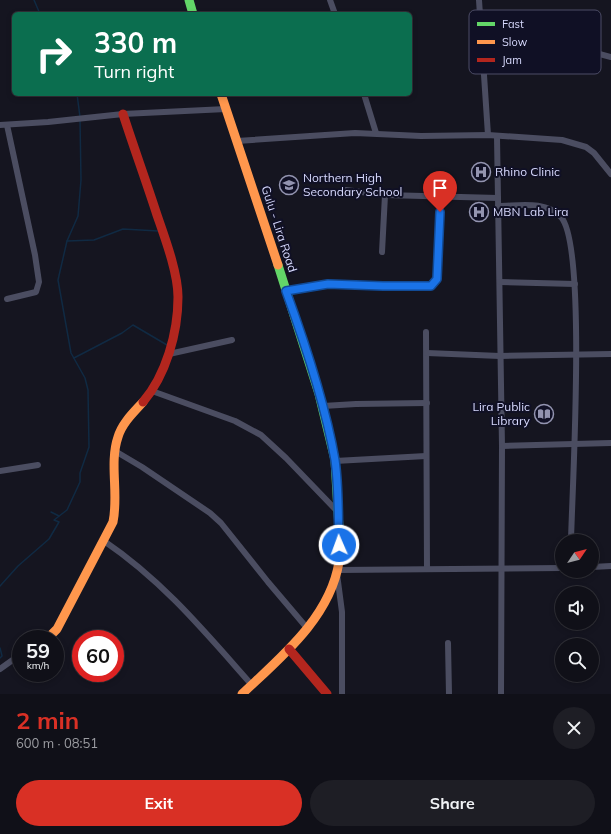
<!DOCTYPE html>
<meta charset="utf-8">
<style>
:root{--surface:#101018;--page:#1e1e25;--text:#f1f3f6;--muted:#9c9da2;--line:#303037;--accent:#d93025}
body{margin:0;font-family:Mulish,sans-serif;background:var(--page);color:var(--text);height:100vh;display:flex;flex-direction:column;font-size:15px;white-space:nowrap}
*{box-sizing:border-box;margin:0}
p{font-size:13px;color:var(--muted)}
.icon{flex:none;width:22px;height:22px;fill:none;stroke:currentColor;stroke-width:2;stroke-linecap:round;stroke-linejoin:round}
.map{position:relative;height:694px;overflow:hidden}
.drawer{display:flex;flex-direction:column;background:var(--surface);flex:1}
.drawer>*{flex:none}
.guide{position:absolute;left:12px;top:12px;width:400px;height:84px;border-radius:6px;box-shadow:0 2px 6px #0003,0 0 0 1px var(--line);background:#0b6e4f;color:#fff;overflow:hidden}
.needle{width:26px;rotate:55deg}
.controls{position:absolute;left:555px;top:534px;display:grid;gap:8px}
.controls a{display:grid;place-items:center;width:44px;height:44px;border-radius:50%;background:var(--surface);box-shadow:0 2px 6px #0003,0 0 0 1px var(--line);font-size:20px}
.speed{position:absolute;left:12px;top:630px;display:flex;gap:8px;font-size:20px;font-weight:700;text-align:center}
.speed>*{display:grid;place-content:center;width:52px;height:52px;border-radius:50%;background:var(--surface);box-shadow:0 2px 6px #0003,0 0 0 1px var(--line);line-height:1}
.speed small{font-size:10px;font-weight:400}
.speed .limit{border:6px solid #d22;background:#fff;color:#111}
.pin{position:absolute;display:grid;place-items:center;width:34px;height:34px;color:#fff;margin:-41px -17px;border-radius:50% 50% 50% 0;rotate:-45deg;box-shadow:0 0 4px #0007}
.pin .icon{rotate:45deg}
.me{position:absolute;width:44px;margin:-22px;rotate:358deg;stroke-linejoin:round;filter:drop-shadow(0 0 3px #0008)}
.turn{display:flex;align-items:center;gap:14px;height:84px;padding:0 16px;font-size:18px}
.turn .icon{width:52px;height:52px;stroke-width:2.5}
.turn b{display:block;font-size:28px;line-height:34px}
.round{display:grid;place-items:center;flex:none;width:42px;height:42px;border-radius:21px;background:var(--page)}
.head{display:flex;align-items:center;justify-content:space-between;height:68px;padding:0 16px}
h1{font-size:24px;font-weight:700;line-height:30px;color:var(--accent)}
.cta{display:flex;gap:8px;margin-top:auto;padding:8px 16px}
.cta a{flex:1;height:46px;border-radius:24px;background:var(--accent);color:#fff;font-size:16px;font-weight:700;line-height:46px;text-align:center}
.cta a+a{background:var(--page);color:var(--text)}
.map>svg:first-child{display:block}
</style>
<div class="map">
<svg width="611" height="694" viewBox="0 0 611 694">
<rect width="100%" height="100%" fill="#151520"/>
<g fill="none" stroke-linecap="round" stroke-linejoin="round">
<g stroke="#102a43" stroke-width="1.5">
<path d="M34 0 40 14"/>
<path d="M77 94 80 117"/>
<path d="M67 241 94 240 123 229 158 231"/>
<path d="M74 358 122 333 133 325 167 345"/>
<path d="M51 512 59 516"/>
<path d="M0 586 18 566 49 539 59 522 54 520 67 510 80 482V473L89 447 88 390 85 378 71 353 58 280 67 241 78 216 81 180 80 120"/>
<path d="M0 648 2 656 0 658"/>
</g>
<g stroke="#4b4d61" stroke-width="6">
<path d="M330 0 335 14"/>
<path d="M479 0 488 135"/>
<path d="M481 43 526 36 537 37 611 57"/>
<path d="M364 94 376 133"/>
<path d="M0 125 48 122 123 114 226 109"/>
<path d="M7 125 35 255 39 282 36 292 7 299"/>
<path d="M497 137 502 446 501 694"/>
<path d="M237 141 355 133 421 136 488 135 562 140 586 147 594 153 611 174"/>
<path d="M346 190 385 195 498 198"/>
<path d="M498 206C519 206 545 200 561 217 587 246 572 490 571 541"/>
<path d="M382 252 385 195"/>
<path d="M500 282 575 284"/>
<path d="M286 291 328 284 383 286H431L437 279 441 197"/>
<path d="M426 332 427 569"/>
<path d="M427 353 500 356 611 354"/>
<path d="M169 354 232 340"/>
<path d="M152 391 235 421 261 435 286 458 338 512"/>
<path d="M323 406 356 404 427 403"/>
<path d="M502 446 611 443"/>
<path d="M115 451 142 467 210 513 221 523 268 582 307 628"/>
<path d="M335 461 426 456"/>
<path d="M0 471 38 465"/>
<path d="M104 541C163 581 205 632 251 684"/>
<path d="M592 567 611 566"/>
<path d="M338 570 562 568"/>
<path d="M337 574 342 612V694"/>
<path d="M448 643 449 694"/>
<path d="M0 669 21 654"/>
</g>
<g stroke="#63d668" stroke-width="9">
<path d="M189 0 193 14"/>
<path d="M278 265 319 394 335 460 340 545 339 562"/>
</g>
<g stroke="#ff974d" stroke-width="9">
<path d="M221 94 278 265"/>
<path d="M47 639 57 629 113 522C119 494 109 463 118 437 122 423 134 412 143 402"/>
<path d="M242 694C280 658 330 618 339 562"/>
</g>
<g stroke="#b3261e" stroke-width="9">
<path d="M123 114C134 148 146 181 157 215 165 238 178 273 178 297 178 333 166 375 143 402"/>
<path d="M289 649 327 694"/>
</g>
</g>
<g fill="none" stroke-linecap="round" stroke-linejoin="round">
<g stroke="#114b97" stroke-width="10">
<path id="route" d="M339 545C338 517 339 488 335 460 325 403 306 346 286 291L328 284 383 286H431L437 279 440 212"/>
</g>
<use href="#route" stroke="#1a73e8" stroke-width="7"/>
</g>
<defs>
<g id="hospital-ring" transform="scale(1)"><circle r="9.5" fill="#101025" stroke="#9394b0" stroke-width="1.5"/><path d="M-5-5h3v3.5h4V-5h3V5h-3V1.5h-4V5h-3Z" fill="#9394b0"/></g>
<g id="school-ring" transform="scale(1)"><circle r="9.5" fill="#101025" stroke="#9394b0" stroke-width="1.5"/><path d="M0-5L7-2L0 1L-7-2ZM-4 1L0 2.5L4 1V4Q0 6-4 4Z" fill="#9394b0"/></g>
<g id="library-ring" transform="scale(1)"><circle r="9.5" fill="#101025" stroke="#9394b0" stroke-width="1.5"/><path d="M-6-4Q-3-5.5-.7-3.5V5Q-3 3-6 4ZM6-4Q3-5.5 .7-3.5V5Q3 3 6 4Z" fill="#9394b0"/></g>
</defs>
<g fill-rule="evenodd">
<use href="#hospital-ring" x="481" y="172"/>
<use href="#school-ring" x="289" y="185"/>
<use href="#hospital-ring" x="479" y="212"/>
<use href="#library-ring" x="544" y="414"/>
</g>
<g text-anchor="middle" stroke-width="4" stroke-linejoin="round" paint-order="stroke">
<g font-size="12" fill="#d7d9fd" stroke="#101025" text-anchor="start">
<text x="495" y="176">Rhino Clinic</text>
<text x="303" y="182">Northern High<tspan x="303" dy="14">Secondary School</tspan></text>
<text x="493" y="216">MBN Lab Lira</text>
<text x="530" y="411" text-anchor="end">Lira Public<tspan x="530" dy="14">Library</tspan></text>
</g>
<g font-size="12" fill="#d7d9fd" stroke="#101025">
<text transform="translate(279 229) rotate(72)" y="4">Gulu - Lira Road</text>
</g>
</g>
<rect x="469" y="10" width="132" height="64" rx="6" fill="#101025" stroke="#4c4c66" stroke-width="1"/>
<rect x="477" y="22" width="18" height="4" fill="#63d668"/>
<rect x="477" y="40" width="18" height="4" fill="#ff974d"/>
<rect x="477" y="58" width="18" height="4" fill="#b3261e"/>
<g font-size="11" fill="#d7d9fd">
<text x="502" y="28">Fast</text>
<text x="502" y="46">Slow</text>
<text x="502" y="64">Jam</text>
</g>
</svg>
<div class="controls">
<a><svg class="needle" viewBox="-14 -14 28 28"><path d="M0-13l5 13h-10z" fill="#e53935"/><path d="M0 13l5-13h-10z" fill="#9c9da2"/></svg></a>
<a><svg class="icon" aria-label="sound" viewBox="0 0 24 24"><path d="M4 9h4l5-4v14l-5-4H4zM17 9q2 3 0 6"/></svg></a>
<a><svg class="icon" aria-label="search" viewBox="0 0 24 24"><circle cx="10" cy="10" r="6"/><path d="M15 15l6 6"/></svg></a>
</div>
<div class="speed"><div>59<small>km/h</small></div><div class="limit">60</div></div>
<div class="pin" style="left:440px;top:212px;background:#d93025"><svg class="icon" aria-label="arrive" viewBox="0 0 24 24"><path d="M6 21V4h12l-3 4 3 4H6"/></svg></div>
<svg class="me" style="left:339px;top:545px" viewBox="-20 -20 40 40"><circle r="17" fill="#1a73e8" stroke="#fff" stroke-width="3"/><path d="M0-11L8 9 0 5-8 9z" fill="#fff"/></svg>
<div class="guide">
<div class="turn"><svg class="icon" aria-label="right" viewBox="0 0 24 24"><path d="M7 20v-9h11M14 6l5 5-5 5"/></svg><div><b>330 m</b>Turn right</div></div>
</div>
</div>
<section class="drawer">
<div class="head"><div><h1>2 min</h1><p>600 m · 08:51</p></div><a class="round"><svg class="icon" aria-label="close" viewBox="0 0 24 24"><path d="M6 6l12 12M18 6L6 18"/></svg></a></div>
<div class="cta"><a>Exit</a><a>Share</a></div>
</section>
